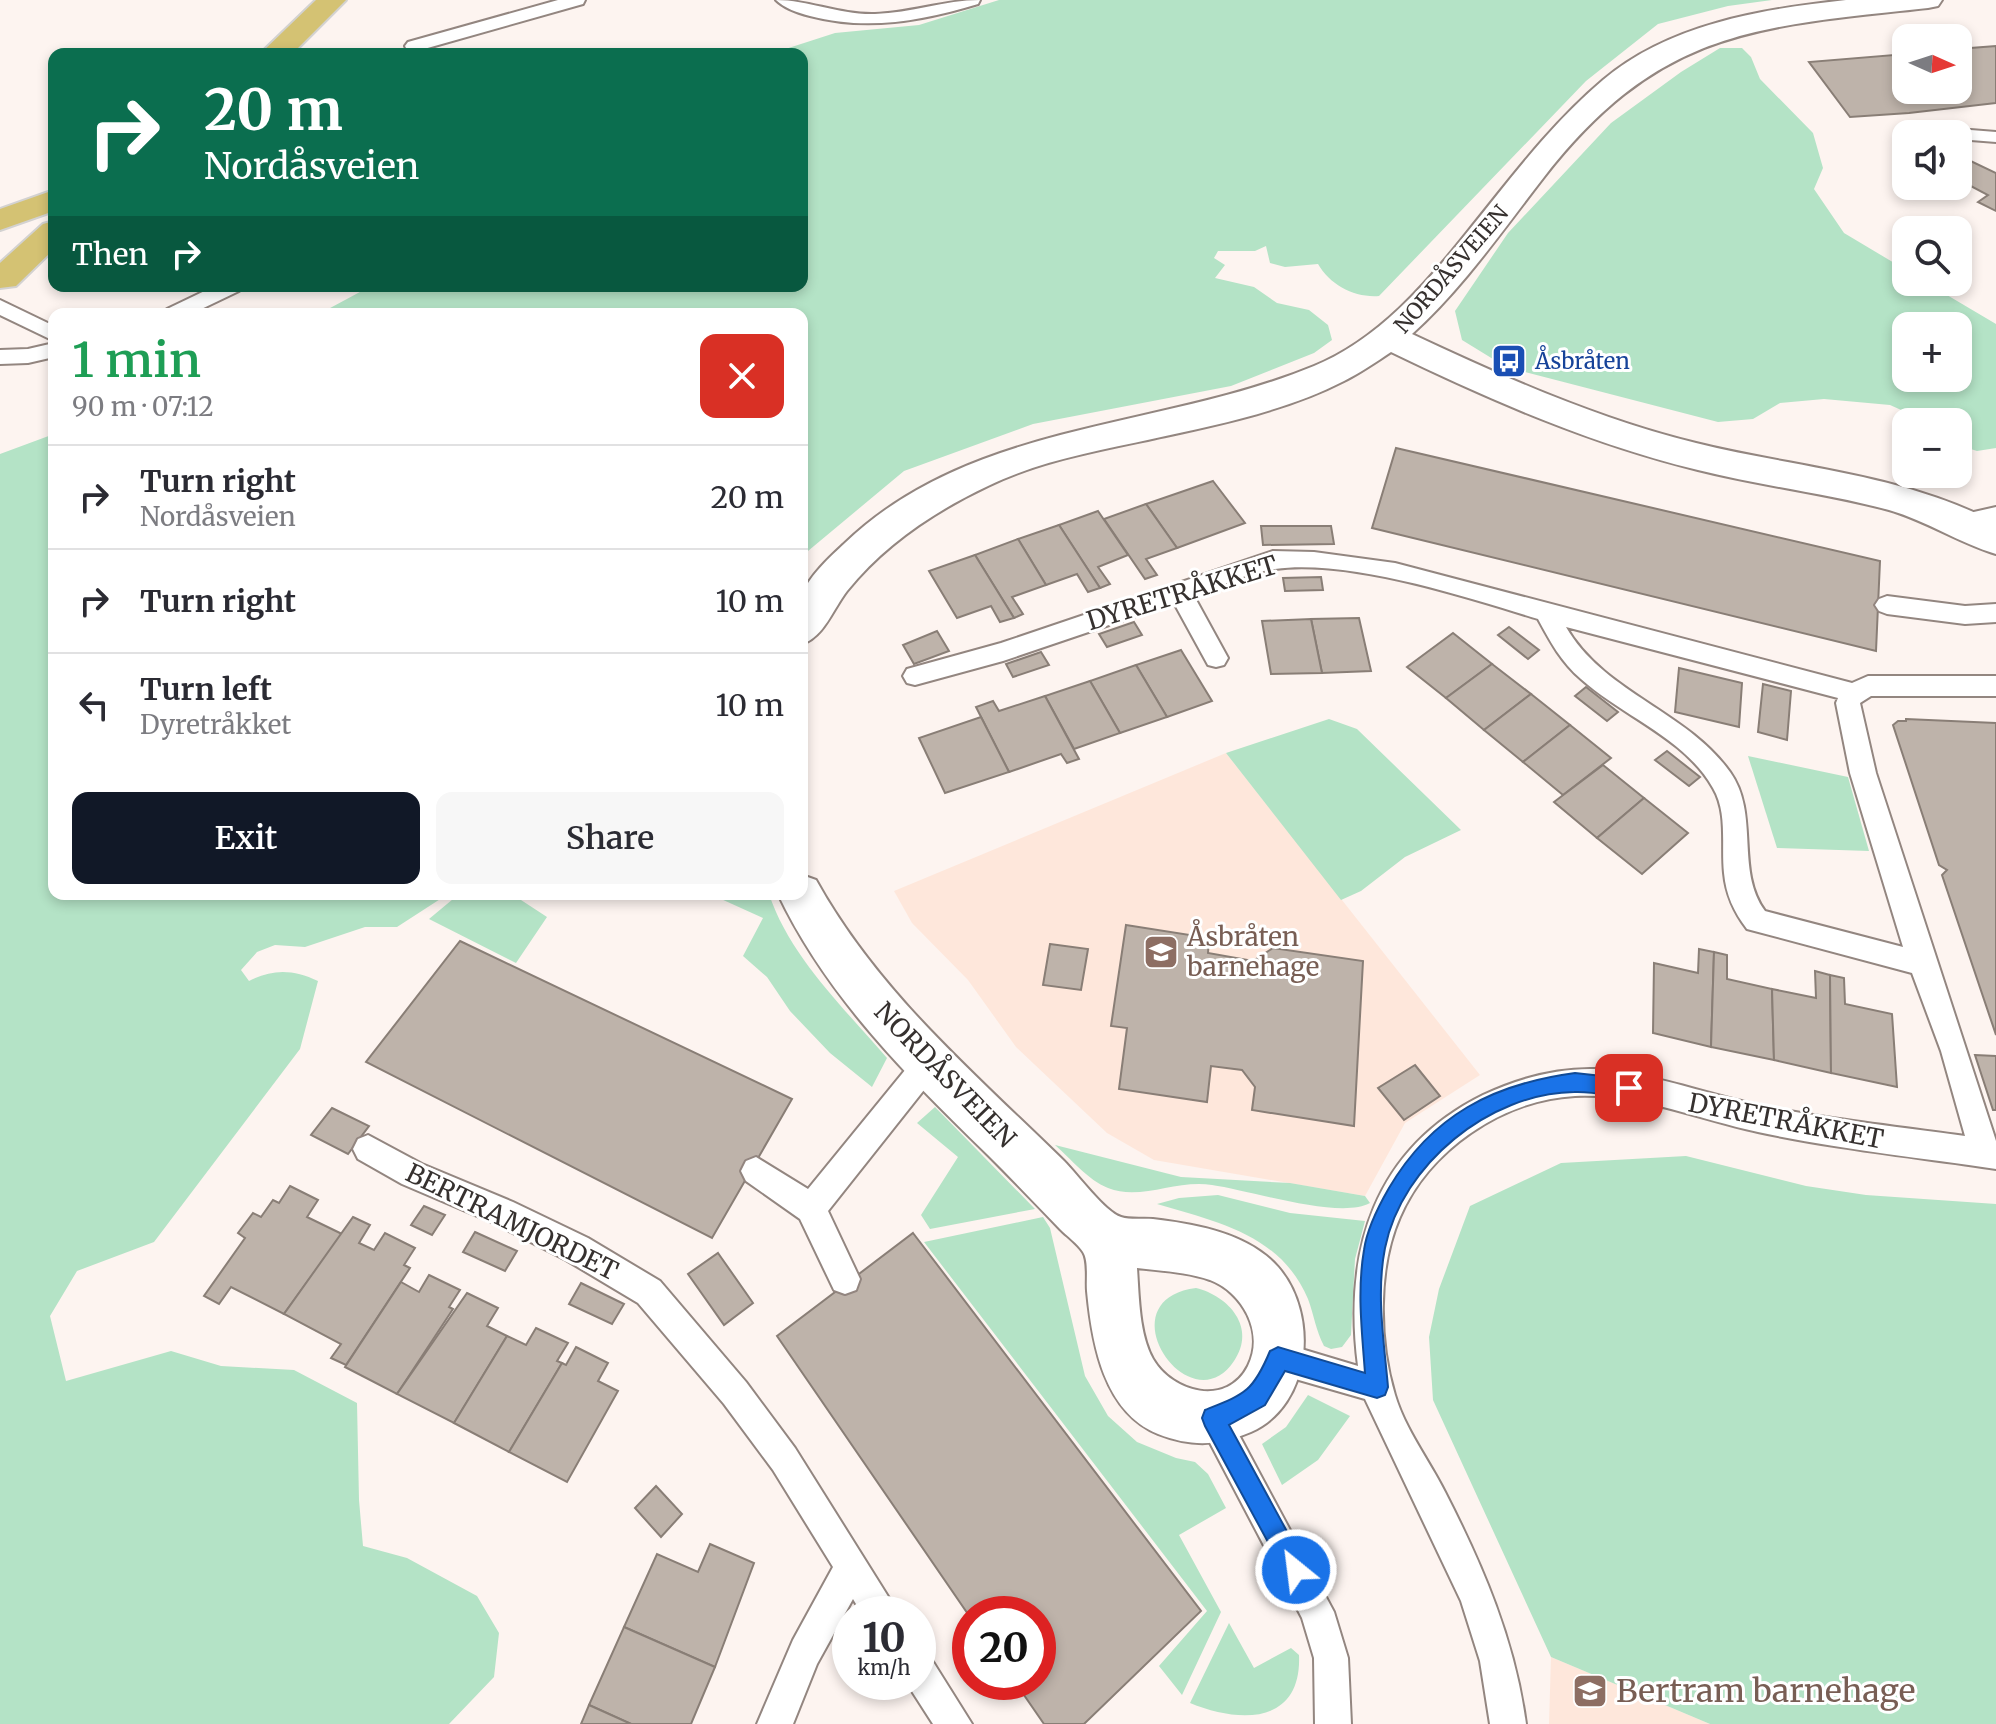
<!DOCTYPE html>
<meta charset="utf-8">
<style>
:root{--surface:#fff;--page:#f7f7f7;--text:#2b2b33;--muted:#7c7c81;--line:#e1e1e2;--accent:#111827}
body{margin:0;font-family:Merriweather,serif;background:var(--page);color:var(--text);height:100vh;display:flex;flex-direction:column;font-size:30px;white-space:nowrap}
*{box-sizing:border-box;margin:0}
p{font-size:26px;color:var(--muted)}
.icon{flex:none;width:44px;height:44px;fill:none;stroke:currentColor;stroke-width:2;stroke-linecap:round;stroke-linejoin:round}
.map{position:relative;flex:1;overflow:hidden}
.side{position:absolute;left:48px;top:308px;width:760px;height:592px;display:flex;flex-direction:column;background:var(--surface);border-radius:16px;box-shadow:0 4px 12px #0003}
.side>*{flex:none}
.top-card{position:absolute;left:48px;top:48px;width:760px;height:244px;border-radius:16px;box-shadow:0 4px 12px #0003;background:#0b6e4f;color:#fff;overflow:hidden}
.needle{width:52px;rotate:93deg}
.buttons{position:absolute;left:1892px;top:24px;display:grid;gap:16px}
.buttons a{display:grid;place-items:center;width:80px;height:80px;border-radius:16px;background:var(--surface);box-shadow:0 4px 12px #0003;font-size:40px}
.speed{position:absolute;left:832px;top:1596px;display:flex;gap:16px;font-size:40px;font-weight:700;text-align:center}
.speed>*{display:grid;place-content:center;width:104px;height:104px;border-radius:50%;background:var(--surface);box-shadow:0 4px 12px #0003;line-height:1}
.speed small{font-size:20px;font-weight:400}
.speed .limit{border:12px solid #d22;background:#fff;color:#111}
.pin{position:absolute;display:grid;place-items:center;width:68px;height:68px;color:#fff;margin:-34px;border-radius:16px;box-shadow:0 4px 12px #0006}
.me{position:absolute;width:88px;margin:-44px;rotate:331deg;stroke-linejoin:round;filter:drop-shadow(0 0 6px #0008)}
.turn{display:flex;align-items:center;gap:28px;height:168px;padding:0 24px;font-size:36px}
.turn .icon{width:104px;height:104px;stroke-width:2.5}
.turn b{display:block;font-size:56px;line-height:68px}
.then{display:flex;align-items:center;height:76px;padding:0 24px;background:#0003;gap:16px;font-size:30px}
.round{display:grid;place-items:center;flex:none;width:84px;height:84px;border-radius:16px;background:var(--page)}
.overview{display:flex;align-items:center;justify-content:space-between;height:136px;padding:0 24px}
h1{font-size:48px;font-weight:600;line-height:60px;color:#1e9e55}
.primary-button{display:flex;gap:16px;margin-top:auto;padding:16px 24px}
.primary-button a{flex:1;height:92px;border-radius:16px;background:var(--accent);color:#fff;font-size:32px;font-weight:600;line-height:92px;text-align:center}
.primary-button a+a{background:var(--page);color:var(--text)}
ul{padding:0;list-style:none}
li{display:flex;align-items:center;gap:24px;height:104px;padding:0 24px;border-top:2px solid var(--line)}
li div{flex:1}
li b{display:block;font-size:30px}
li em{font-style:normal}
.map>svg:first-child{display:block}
</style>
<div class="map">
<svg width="1996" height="1724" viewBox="0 0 1996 1724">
<rect width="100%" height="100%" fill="#fdf4f0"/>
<g fill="#fee7db">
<path d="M1226 753 1480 1075 1405 1123 1365 1196 1154 1160 1107 1133 1016 1047 968 980 912 923 894 891Z"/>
<path d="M1551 1657 1710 1724H1549Z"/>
</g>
<g fill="#b4e3c6" fill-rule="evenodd">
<path d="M999 0H1772L1728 6 1658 24 1586 81 1379 296C1355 298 1330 285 1318 264L1285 267 1270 263 1266 246 1255 251H1218L1214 258 1225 265 1215 278 1254 287 1277 303 1309 310 1328 325 1332 340 1314 353 1231 386 1033 424 904 471 802 556V314H319L371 286H802V54H770L835 33 919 25Z"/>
<path d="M1720 48H1742L1751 57 1760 79 1813 133 1823 168 1814 189 1844 233 1906 270V282H1925L1996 324V448L1977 451 1958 445V422H1928L1890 405 1824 399 1780 403 1753 419 1718 422 1506 367 1462 340 1455 311 1508 233 1611 123 1681 72ZM1906 326H1958V378H1906Z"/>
<path d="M54 434V894H448L397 927H365L305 947 275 945 257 952 241 970 249 981C272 969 293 969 318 981L300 1049 154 1242 77 1271 50 1316 66 1381 171 1351 221 1366 294 1370 357 1403 359 1500 363 1546 407 1558 477 1596 499 1633 494 1677 449 1724H0V454Z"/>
<path d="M1329 719 1357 729 1461 830 1405 857 1361 891 1341 900 1226 753Z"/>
<path d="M1748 756 1848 777 1869 851 1777 848Z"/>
<path d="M459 894H526L521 900 547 917 516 963 429 919Z"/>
<path d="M710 894H769C790 957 845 1009 887 1058L872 1087 830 1053 790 1011 767 977 743 956 763 918Z"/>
<path d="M935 1107 1035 1209 930 1229 921 1215 958 1157 917 1123Z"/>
<path d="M1055 1145 1181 1177 1290 1183 1365 1196 1370 1203C1340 1220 1249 1190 1212 1185 1177 1179 1141 1201 1108 1188 1088 1180 1071 1159 1055 1145Z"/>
<path d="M1686 1156 1806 1186 1866 1195 1996 1204V1724H1710L1551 1657 1433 1400 1429 1337 1439 1289 1470 1206 1561 1163Z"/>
<path d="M1218 1195 1290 1213 1365 1221 1355 1259 1351 1335 1342 1347 1331 1349 1324 1346C1316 1331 1314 1315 1308 1299 1281 1235 1218 1222 1157 1204L1179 1198Z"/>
<path d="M1043 1217 1050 1228 1085 1376 1108 1416 1137 1442 1176 1458 1195 1462 1208 1474 1226 1508 1179 1535 1221 1612 1182 1695 1159 1666 1207 1611 924 1242Z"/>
<path d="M1196 1288C1229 1296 1257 1328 1234 1361 1190 1427 1103 1300 1196 1288Z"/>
<path d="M1308 1395 1350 1416 1318 1460 1282 1485 1262 1444 1286 1427Z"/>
<path d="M1229 1623 1254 1668 1291 1648 1299 1655C1302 1724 1241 1724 1190 1703Z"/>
</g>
<g fill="#beb3aa" stroke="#897e76" stroke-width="2">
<path d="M1996 46V103L1909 113 1850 117 1809 62 1906 54V90H1958V49Z"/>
<path d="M1958 155 1996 173V211L1978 202 1988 195 1967 184 1957 191 1948 186H1958Z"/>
<path d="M1396 448 1880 561 1876 651 1372 528Z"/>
<path d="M1213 481 1245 523 1177 548 1146 504Z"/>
<path d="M1146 504 1177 548 1146 559 1157 575 1145 579 1104 519Z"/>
<path d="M1098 511 1128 555 1098 567 1110 584 1100 588 1059 525Z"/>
<path d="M1059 525 1100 588 1088 592 1077 574 1046 585 1018 539Z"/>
<path d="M1261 526H1331L1334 544 1263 545Z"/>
<path d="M1018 539 1046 585 1012 597 1023 614 1014 618 975 555Z"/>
<path d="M975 555 1014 618 1000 622 991 606 957 618 929 571Z"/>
<path d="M1321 577 1323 590 1285 591 1283 578Z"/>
<path d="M1359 618 1371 671 1322 673 1311 619Z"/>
<path d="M1311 619 1322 673 1271 674 1262 621Z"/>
<path d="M1134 622 1142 635 1107 647 1099 634Z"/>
<path d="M1509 627 1539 650 1528 659 1498 635Z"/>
<path d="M937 631 949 651 914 664 903 645Z"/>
<path d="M1453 633 1492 664 1446 698 1407 667Z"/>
<path d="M1181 650 1212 701 1167 717 1136 665Z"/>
<path d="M1041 652 1049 665 1013 677 1006 664Z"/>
<path d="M1492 664 1531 694 1484 730 1446 698Z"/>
<path d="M1136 665 1167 717 1120 733 1090 681Z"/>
<path d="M1679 668 1742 683 1739 727 1675 712Z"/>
<path d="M1090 681 1120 733 1074 749 1045 696Z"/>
<path d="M1763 684 1791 691 1787 740 1758 732Z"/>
<path d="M1586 687 1618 712 1607 721 1575 696Z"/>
<path d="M1531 694 1570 725 1523 762 1484 730Z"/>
<path d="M1045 696 1079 759 1067 763 1061 754 1009 772 976 707 993 701 999 711Z"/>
<path d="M981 717 1009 772 945 793 919 738Z"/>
<path d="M1906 719 1996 723V1035L1942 875 1947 870 1939 865 1893 725 1898 721H1906Z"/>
<path d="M1570 725 1611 758 1563 795 1523 762Z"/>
<path d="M1667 751 1700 777 1689 786 1655 760Z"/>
<path d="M1603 765 1644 798 1597 838 1554 802Z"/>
<path d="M1644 798 1688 833 1642 874 1597 838Z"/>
<path d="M1126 925 1209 938 1208 953 1253 961 1273 948 1363 961 1354 1126 1252 1110 1255 1087 1242 1070 1211 1066 1207 1102 1119 1089 1127 1028 1111 1026Z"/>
<path d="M460 941 792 1099 712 1238 366 1062Z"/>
<path d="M1050 944 1088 949 1081 990 1043 985Z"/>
<path d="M1699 949 1714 952 1711 1047 1653 1033 1654 963 1698 973Z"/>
<path d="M1714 952 1727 955V979L1772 989 1774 1060 1711 1047Z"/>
<path d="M1815 971 1830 975 1831 1073 1774 1060 1772 989 1816 998Z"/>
<path d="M1830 975 1844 978 1845 1004 1892 1014 1897 1087 1831 1073Z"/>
<path d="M1975 1055 1996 1056V1110H1993Z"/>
<path d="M1415 1065 1440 1096 1404 1120 1378 1088Z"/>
<path d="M332 1108 369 1126 348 1154 311 1135Z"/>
<path d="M290 1186 318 1200 307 1217 342 1234 284 1314 231 1287 219 1304 204 1296 245 1238 238 1233 253 1213 261 1217 273 1200 279 1203Z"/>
<path d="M424 1206 445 1215 432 1235 411 1225Z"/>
<path d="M353 1217 370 1225 359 1243 374 1250 385 1233 415 1248 404 1265 410 1268 346 1365 331 1358 341 1344 284 1314Z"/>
<path d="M475 1232 517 1251 505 1271 463 1252Z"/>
<path d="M913 1233 1201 1611 1084 1724H1044L1015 1682H1038V1614H970V1617L777 1336Z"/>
<path d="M718 1253 753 1303 724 1325 688 1274Z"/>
<path d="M429 1275 460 1290 449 1307 453 1309 397 1394 345 1367 401 1282 419 1292Z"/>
<path d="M581 1283 624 1304 612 1324 569 1304Z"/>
<path d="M467 1293 498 1308 487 1326 507 1336 454 1423 397 1394Z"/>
<path d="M536 1328 568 1343 557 1361 562 1363 509 1452 454 1423 507 1336 526 1345Z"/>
<path d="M576 1347 608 1363 598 1381 618 1391 567 1482 509 1452 562 1363 566 1365Z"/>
<path d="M656 1486 682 1514 661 1537 635 1508Z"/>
<path d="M710 1544 754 1563 715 1667 624 1627 657 1554 698 1572Z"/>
<path d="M624 1627 715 1667 691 1724H631L589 1705Z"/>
<path d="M589 1705 631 1724H581Z"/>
</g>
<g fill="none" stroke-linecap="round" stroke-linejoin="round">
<g stroke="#938680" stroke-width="4">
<g id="service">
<path d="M558 0H585L583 4 424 49 427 54H409L405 46 408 42Z"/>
<path d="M776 0C809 0 839 15 875 14 911 13 944 0 980 0L978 4C922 21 867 31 810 16 798 13 784 8 776 0Z"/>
<path d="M1958 129 1996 132V142L1958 139V134H1949Z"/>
<path d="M215 286H242L239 291 191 314H164L167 309Z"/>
<path d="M0 300 54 326V341L0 315Z"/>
<path d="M54 343V357L28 363 0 364V350L28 349Z"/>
<path d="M1996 507V523L1964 530 1956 528 1953 522 1956 516Z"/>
<path d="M1273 551 1314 552 1395 563 1852 683 1868 676H1996V696H1871L1860 703 1876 773 1996 1141V1169C1917 1157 1836 1149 1758 1132 1697 1119 1638 1093 1575 1096 1502 1100 1429 1150 1400 1217 1377 1269 1379 1342 1395 1395 1405 1429 1429 1460 1445 1492 1483 1566 1515 1641 1526 1724H1490L1480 1661 1461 1601 1365 1399 1278 1374 1267 1369 1262 1358 1267 1347 1278 1342 1358 1366C1343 1251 1374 1149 1483 1095 1517 1079 1557 1068 1595 1069 1649 1072 1702 1093 1755 1104 1824 1119 1895 1126 1965 1136L1941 1051 1912 973 1747 929C1734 912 1726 895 1724 873 1721 846 1728 813 1713 788 1685 738 1622 716 1581 679 1561 662 1550 641 1538 619 1466 597 1350 559 1275 569 1248 572 1219 587 1194 596L1228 658 1224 665 1216 667 1208 665 1174 603 1003 661 915 685 907 683 903 676 907 669 1001 643ZM1566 627 1838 698 1836 703 1850 773 1903 947 1765 911C1735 870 1760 814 1730 772 1687 711 1604 693 1566 627Z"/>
<path d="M1887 596 1965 606 1996 604V622L1965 624 1887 614 1879 611 1875 605 1879 599Z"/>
<path d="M929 1049 939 1053 943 1062 939 1071 828 1211 860 1279 856 1290 845 1294 834 1290 800 1219 746 1181 741 1171 746 1161 756 1157 808 1189 919 1053Z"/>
<path d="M368 1135 422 1164 513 1202 588 1238 660 1281 746 1382 795 1448 899 1614H862L853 1599 817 1664 793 1724H757L793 1640 833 1567 773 1470 724 1404 638 1303 566 1260 491 1222 402 1184 358 1159 353 1149 358 1139Z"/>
<path d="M1213 1402 1224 1407 1334 1612 1348 1658 1351 1724H1315L1314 1658 1302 1618 1197 1418 1202 1407Z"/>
<path d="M918 1652 930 1657 972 1724H933L906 1682H918Z"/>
</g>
</g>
<g stroke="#938680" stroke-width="4">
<g id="minor">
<path d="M1846 0H1942L1938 6 1928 8C1755 27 1660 29 1544 177 1502 231 1463 288 1412 334 1504 377 1597 419 1696 443 1797 468 1903 474 1996 523V554C1959 543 1927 521 1889 510 1826 493 1761 486 1698 470 1591 444 1490 400 1391 352 1376 362 1360 373 1344 381 1286 411 1216 425 1152 439 1097 451 1039 461 988 486 935 511 885 544 847 591 833 609 824 637 802 644 802 630 798 606 803 593 810 575 831 556 845 543 972 421 1159 430 1314 366 1378 340 1427 283 1469 230 1511 178 1551 124 1603 80 1669 24 1762 9 1846 0Z"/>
<path d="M802 875 816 880C878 992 974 1073 1064 1161 1077 1174 1105 1212 1121 1217 1130 1220 1143 1218 1153 1219 1195 1224 1248 1233 1278 1267 1319 1314 1312 1405 1251 1432 1219 1446 1191 1447 1158 1434 1104 1412 1092 1344 1087 1291 1086 1280 1089 1261 1083 1252 1078 1244 1067 1236 1060 1229 1036 1204 1012 1179 988 1155 907 1076 827 997 778 894H802ZM1137 1268C1161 1271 1187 1272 1210 1280 1242 1292 1265 1332 1248 1366 1227 1407 1173 1393 1153 1359 1139 1334 1139 1296 1137 1268Z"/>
</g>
</g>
<g stroke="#d3d2d1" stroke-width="4">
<g id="primary">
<path d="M316 0H346L292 54H260Z"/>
<path d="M54 190V211L0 230V209Z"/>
<path d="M54 221V249L16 286 0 288V263L43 224Z"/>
</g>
</g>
<use href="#service" fill="#fff" fill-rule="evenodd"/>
<use href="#minor" fill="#fff" fill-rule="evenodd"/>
<use href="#primary" fill="#d4c273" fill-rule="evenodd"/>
</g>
<path fill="#1a73e8" stroke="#114b97" stroke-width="2" d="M1575 1073 1629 1079 1636 1082 1639 1088 1636 1095 1629 1098C1611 1096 1592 1091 1574 1092 1490 1093 1402 1164 1385 1248 1376 1293 1384 1342 1388 1387L1385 1395 1377 1398 1285 1371 1265 1405 1229 1425 1308 1570 1304 1579 1296 1582 1288 1579 1205 1426 1202 1418 1205 1410C1245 1394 1253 1392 1270 1351L1278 1347 1365 1373C1362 1332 1357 1291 1364 1250 1367 1228 1378 1207 1389 1188 1432 1115 1493 1084 1575 1073Z"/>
<defs>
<g id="bus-square" transform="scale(1.8)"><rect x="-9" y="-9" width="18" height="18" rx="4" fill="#1a4fb4" stroke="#fff"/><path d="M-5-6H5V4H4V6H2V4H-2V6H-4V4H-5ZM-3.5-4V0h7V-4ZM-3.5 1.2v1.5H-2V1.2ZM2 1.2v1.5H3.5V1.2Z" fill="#fff"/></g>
<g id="school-square" transform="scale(1.8)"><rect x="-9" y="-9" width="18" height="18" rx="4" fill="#8d6e63" stroke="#fff"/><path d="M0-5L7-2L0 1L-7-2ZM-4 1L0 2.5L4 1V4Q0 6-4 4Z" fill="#fff"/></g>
</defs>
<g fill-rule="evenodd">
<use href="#bus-square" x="1509" y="361"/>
<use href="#school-square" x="1161" y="952"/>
<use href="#school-square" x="1590" y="1691"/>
</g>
<g text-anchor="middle" stroke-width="6" stroke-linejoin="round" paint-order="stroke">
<g font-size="22" fill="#36312f" stroke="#fff">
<text transform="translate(1451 269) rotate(-49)" y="8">NORDÅSVEIEN</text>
</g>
<g font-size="22" fill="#164399" stroke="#fff" text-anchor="start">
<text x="1535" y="369">Åsbråten</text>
</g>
<g font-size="26" fill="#36312f" stroke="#fff">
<text transform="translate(1182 593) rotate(-17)" y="9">DYRETRÅKKET</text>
<text transform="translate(945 1075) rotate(46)" y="9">NORDÅSVEIEN</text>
<text transform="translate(1786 1121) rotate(11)" y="9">DYRETRÅKKET</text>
<text transform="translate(512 1222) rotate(26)" y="9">BERTRAMJORDET</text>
</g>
<g font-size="26" fill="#785e54" stroke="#fff" text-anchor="start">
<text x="1187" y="946">Åsbråten<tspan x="1187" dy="30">barnehage</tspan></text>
</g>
<g font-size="32" fill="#785e54" stroke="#fff" text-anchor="start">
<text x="1616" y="1702">Bertram barnehage</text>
</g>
</g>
</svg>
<div class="buttons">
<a><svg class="needle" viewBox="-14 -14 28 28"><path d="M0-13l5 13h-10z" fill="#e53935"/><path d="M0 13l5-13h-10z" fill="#7c7c81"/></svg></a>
<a><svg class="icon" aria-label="sound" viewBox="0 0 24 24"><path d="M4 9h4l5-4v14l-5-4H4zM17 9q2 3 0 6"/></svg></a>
<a><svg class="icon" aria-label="search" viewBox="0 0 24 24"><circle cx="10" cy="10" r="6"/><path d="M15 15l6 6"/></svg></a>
<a>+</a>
<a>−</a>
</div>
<div class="speed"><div>10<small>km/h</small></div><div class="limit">20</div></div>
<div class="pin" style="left:1629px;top:1088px;background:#d93025"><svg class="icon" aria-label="arrive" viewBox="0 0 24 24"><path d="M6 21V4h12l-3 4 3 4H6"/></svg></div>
<svg class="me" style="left:1296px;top:1570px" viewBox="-20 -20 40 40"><circle r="17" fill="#1a73e8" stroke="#fff" stroke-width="3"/><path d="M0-11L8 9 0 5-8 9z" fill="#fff"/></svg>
<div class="top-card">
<div class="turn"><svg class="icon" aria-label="right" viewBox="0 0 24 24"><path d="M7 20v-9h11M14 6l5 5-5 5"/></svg><div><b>20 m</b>Nordåsveien</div></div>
<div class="then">Then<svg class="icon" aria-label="right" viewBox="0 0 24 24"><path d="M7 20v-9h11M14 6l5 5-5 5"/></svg></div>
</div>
<section class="side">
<div class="overview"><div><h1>1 min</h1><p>90 m · 07:12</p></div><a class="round" style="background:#d93025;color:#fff"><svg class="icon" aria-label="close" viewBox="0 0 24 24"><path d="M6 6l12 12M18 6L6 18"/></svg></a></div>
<ul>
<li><svg class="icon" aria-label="right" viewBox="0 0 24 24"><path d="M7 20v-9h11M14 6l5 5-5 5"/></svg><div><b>Turn right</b><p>Nordåsveien</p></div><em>20 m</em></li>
<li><svg class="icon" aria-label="right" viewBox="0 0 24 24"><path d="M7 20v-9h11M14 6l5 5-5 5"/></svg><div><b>Turn right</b></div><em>10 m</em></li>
<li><svg class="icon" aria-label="left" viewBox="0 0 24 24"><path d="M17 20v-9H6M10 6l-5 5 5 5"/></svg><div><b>Turn left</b><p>Dyretråkket</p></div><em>10 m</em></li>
</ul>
<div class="primary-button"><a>Exit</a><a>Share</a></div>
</section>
</div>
